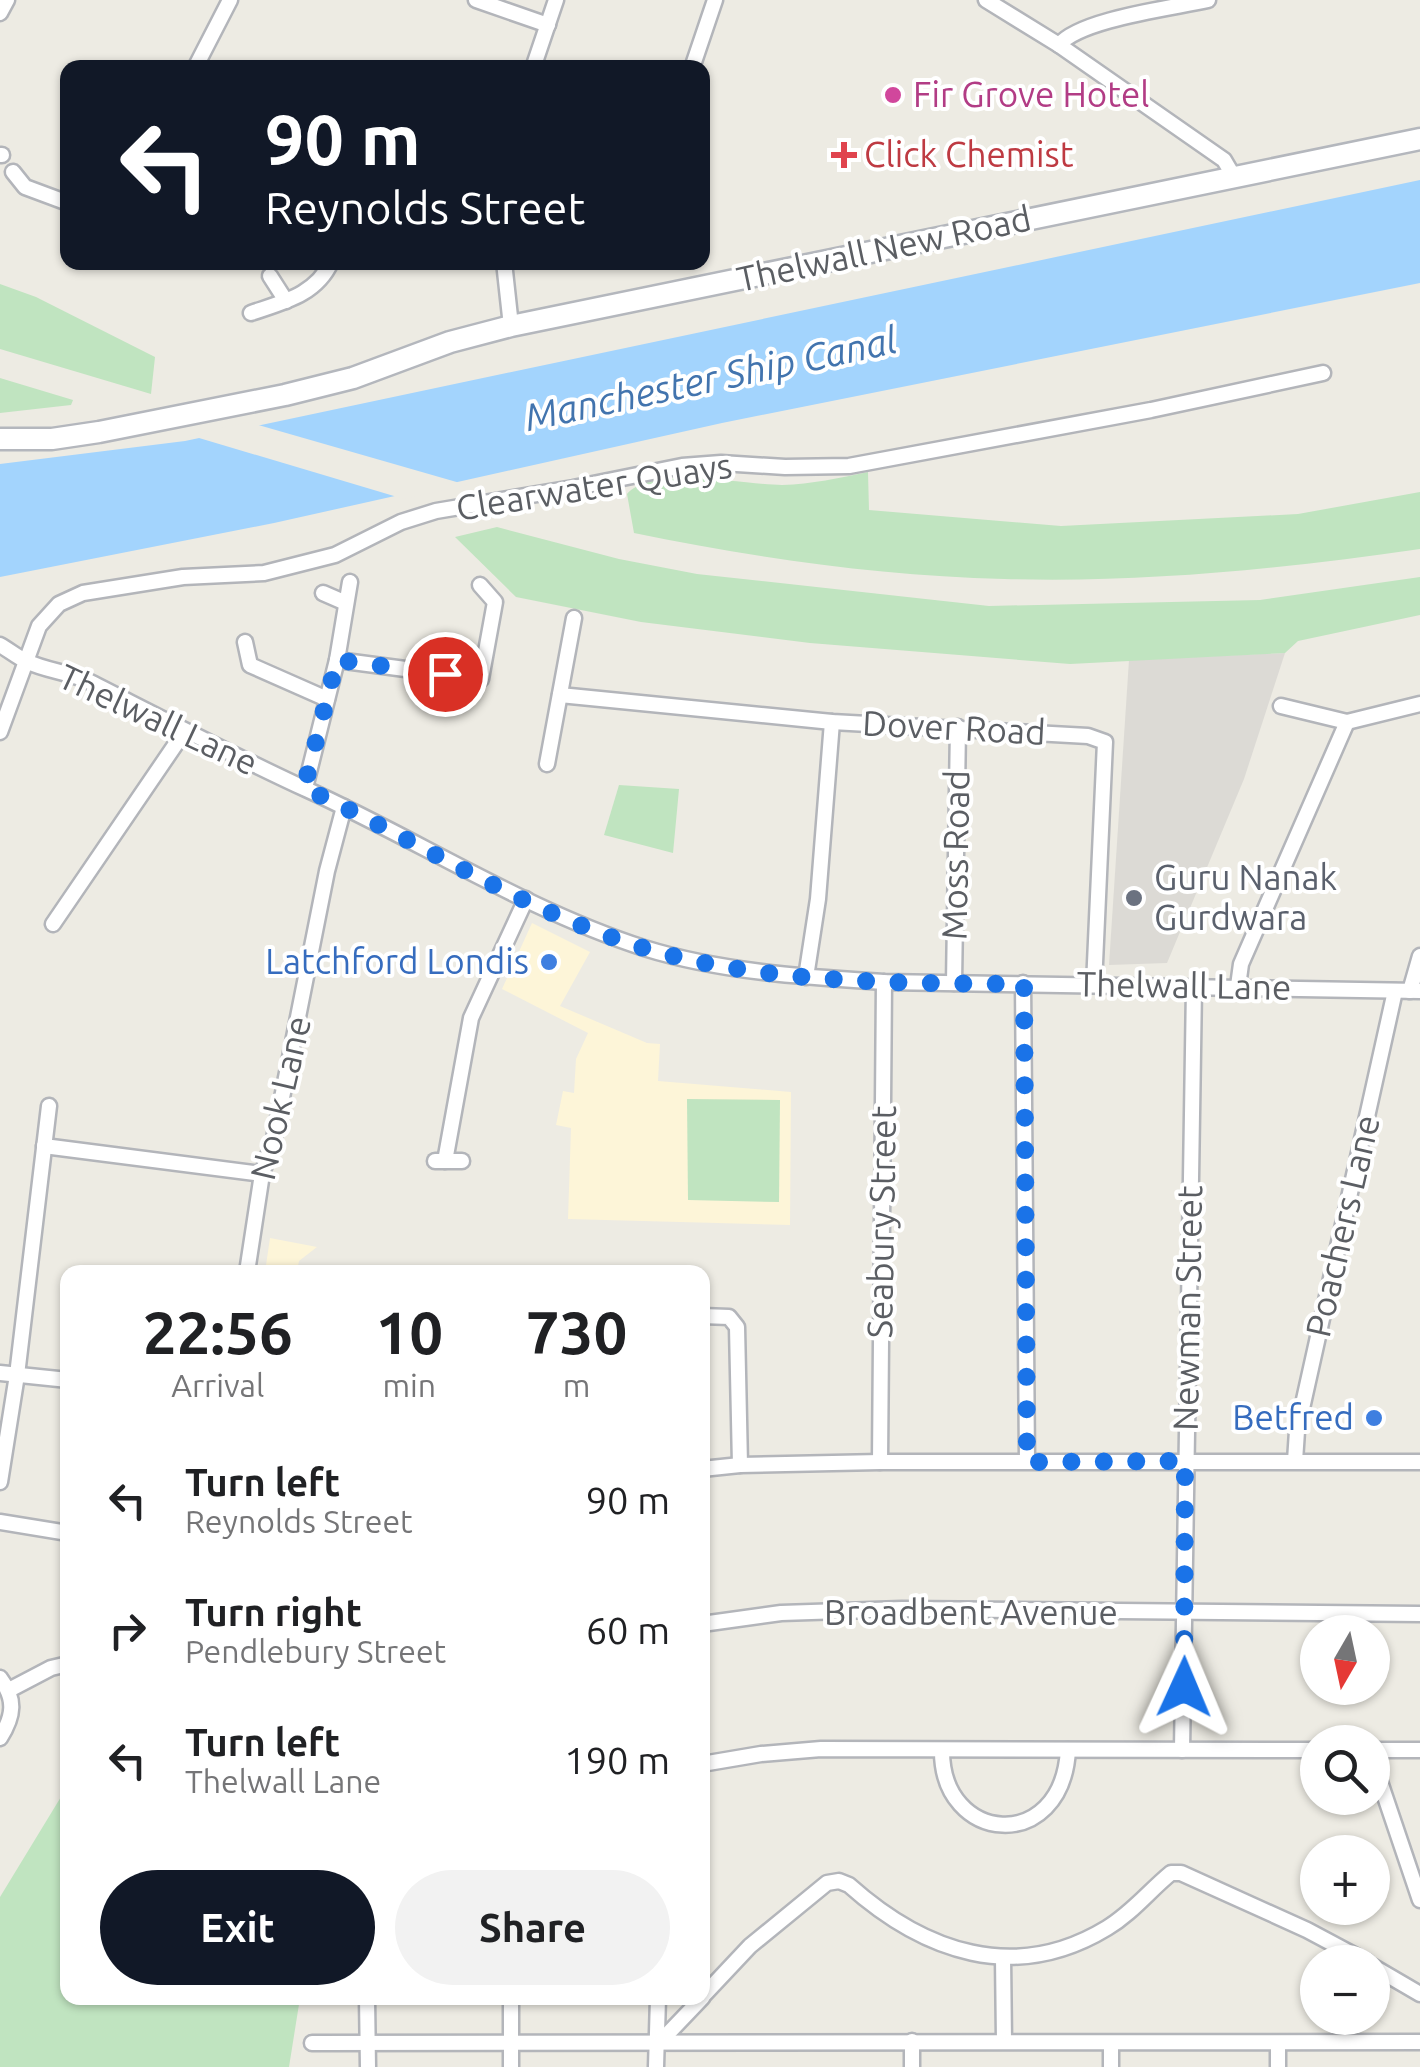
<!DOCTYPE html>
<meta charset="utf-8">
<style>
:root{--surface:#fff;--page:#f2f2f2;--text:#202124;--muted:#757577;--accent:#111827}
body{margin:0;font-family:Ubuntu,sans-serif;background:var(--page);color:var(--text);height:100vh;display:flex;flex-direction:column;font-size:38px;white-space:nowrap}
*{box-sizing:border-box;margin:0}
p{font-size:32px;color:var(--muted)}
.icon{flex:none;width:55px;height:55px;fill:none;stroke:currentColor;stroke-width:2;stroke-linecap:round;stroke-linejoin:round}
.map{position:relative;flex:1;overflow:hidden}
.panel{position:absolute;left:60px;top:1265px;width:650px;height:740px;display:flex;flex-direction:column;background:var(--surface);border-radius:20px;box-shadow:0 2px 8px #0004}
.panel>*{flex:none}
.top-card{position:absolute;left:60px;top:60px;width:650px;height:210px;border-radius:20px;box-shadow:0 2px 8px #0004;background:#111827;color:#fff;overflow:hidden}
.needle{width:65px;rotate:189deg}
.controls{position:absolute;left:1300px;top:1615px;display:grid;gap:20px}
.controls a{display:grid;place-items:center;width:90px;height:90px;border-radius:50%;background:var(--surface);box-shadow:0 2px 8px #0004;font-size:50px}
.pin{position:absolute;display:grid;place-items:center;width:85px;height:85px;color:#fff;margin:-42px;border:5px solid #fff;border-radius:50%;box-shadow:0 2px 10px #0007}
.me{position:absolute;width:110px;margin:-55px;rotate:1deg;stroke-linejoin:round;filter:drop-shadow(0 0 8px #0008)}
.turn{display:flex;align-items:center;gap:35px;height:210px;padding:0 40px;font-size:45px}
.turn .icon{width:130px;height:130px;stroke-width:2.5}
.turn b{display:block;font-size:70px;line-height:85px}
.eta{display:flex;justify-content:space-evenly;align-items:center;height:170px;text-align:center}
.eta b{font-size:60px;font-weight:700;line-height:70px}
.action{display:flex;gap:20px;margin-top:auto;padding:20px 40px}
.action a{flex:1;height:115px;border-radius:60px;background:var(--accent);color:#fff;font-size:40px;font-weight:700;line-height:115px;text-align:center}
.action a+a{background:var(--page);color:var(--text)}
ul{padding:0;list-style:none}
li{display:flex;align-items:center;gap:30px;height:130px;padding:0 40px}
li div{flex:1}
li b{display:block;font-size:38px}
li em{font-style:normal}
.map>svg:first-child{display:block}
</style>
<div class="map">
<svg width="1420" height="2067" viewBox="0 0 1420 2067">
<rect width="100%" height="100%" fill="#edebe3"/>
<g fill="#fdf5d8">
<path d="M532 923 590 952 560 1006 647 1043 660 1044 658 1081 791 1092 790 1225 568 1219 571 1128 556 1125 563 1091 574 1093 576 1059 588 1033 502 989Z"/>
<path d="M270 1238 317 1247 299 1261 297 1272H265Z"/>
</g>
<path fill="#dcdad5" d="M1285 653 1244 779 1167 963 1109 965 1129 660Z"/>
<g fill="#c0e4c0">
<path d="M0 284 36 297 155 357 151 394 0 349Z"/>
<path d="M0 378 73 400 71 405 0 413Z"/>
<path d="M868 472 869 510 1061 526 1298 514 1420 492V549C1282 569 1143 583 1004 579 880 576 755 558 634 533L627 494C652 465 746 485 782 485 812 484 839 478 868 472Z"/>
<path d="M497 527 619 559 697 574 989 606 1260 600 1420 577V615L1298 641 1285 653 1070 664 810 643 641 622 516 597 455 537Z"/>
<path d="M619 785 679 789 673 853 604 835Z"/>
<path d="M687 1099 780 1100 779 1202 688 1200Z"/>
<path d="M67 1787 68 1998H300L289 2067H0V1897Z"/>
</g>
<path fill="#a3d4fd" d="M1420 180V283L722 423 274 523 0 577V464L185 441Z"/>
<path fill="#edebe3" d="M248 422 467 485 404 499 189 435Z"/>
<g fill="none" stroke-linecap="round" stroke-linejoin="round">
<g stroke="#b3b5ba" stroke-width="19">
<g id="street">
<path d="M476 0 548 25"/>
<path d="M986 0 1059 45 1224 160 1234 177"/>
<path d="M0 13 7 0"/>
<path d="M1059 45C1080 19 1173 8 1208 0"/>
<path d="M195 68 230 0"/>
<path d="M533 68 556 0"/>
<path d="M692 68 715 0"/>
<path d="M0 155H2"/>
<path d="M13 172 25 187 68 203"/>
<path d="M504 262 511 326"/>
<path d="M270 276 286 301"/>
<path d="M251 313C283 302 316 295 331 262"/>
<path d="M323 593 346 603"/>
<path d="M245 642 250 665 327 699"/>
<path d="M0 645C9 650 17 657 26 661 46 671 70 672 90 682 163 719 234 756 308 790 420 841 526 910 644 948 721 972 805 977 884 982L1420 991"/>
<path d="M337 660 481 679 495 602 480 585"/>
<path d="M560 695 832 722 1088 736 1105 742 1094 985"/>
<path d="M1281 706 1347 722 1420 704"/>
<path d="M0 732 39 626 59 604 83 593 183 577 264 573 335 555 401 522 436 511 573 488 682 466 721 463 785 467 849 466 1151 410 1323 373"/>
<path d="M547 764 574 618"/>
<path d="M305 788 337 660 350 582"/>
<path d="M53 924 184 732"/>
<path d="M806 977 818 899 832 722"/>
<path d="M954 983 958 727"/>
<path d="M1023 983 1027 1461"/>
<path d="M1238 986 1241 964 1347 722"/>
<path d="M1410 991 1420 956"/>
<path d="M44 1146 262 1174"/>
<path d="M435 1161H462"/>
<path d="M445 1161 471 1018 526 899"/>
<path d="M247 1272 262 1174 274 1138 327 871 344 807"/>
<path d="M702 1316 729 1317 737 1327 740 1465"/>
<path d="M0 1373 68 1380"/>
<path d="M1295 1461 1297 1431 1395 991"/>
<path d="M880 1462 884 982"/>
<path d="M702 1469 740 1465 880 1462H1420"/>
<path d="M0 1482 17 1375 49 1106"/>
<path d="M0 1522 68 1533"/>
<path d="M702 1624 781 1613 902 1609 1420 1614"/>
<path d="M0 1678C16 1699 14 1716 0 1738"/>
<path d="M9 1690 51 1668 68 1664"/>
<path d="M942 1750C941 1844 1062 1855 1068 1750"/>
<path d="M1182 1750 1194 987"/>
<path d="M1372 1750H1420"/>
<path d="M1372 1758 1420 1900"/>
<path d="M702 1764 761 1754 821 1749 1318 1750"/>
<path d="M1003 1958 1004 2041"/>
<path d="M1372 1966 1420 1994"/>
<path d="M702 1997 750 1946 827 1883 839 1881 849 1885C924 1952 1015 1984 1107 1928 1132 1913 1149 1891 1171 1873H1181L1307 1930 1367 1962"/>
<path d="M367 1998 368 2067"/>
<path d="M312 2043 1420 2042"/>
<path d="M659 2043 702 1998"/>
<path d="M1111 2043V2067"/>
<path d="M511 2067V1998"/>
<path d="M656 2067 658 1998"/>
<path d="M912 2067V2041"/>
<path d="M1278 2067V2043"/>
</g>
</g>
<g stroke="#b4b7bd" stroke-width="25">
<path id="secondary" d="M0 439H52L99 432 285 395 353 378 450 342 511 326 1420 139"/>
</g>
<use href="#street" stroke="#fff" stroke-width="14"/>
<use href="#secondary" stroke="#fff" stroke-width="20"/>
</g>
<g fill="none" stroke-linecap="round" stroke-linejoin="round">
<path stroke="#1a73e8" stroke-width="18" stroke-dasharray="0 32.4" d="M445 674 337 660 304 788C417 840 527 913 647 949 769 984 898 983 1024 984L1027 1462 1185 1461 1184 1687"/>
</g>
<circle fill="#d1479c" stroke="#fff" stroke-width="4" cx="893" cy="95" r="10"/>
<path fill="#e0444e" stroke="#fff" stroke-width="4" d="M839 140h10v10h10v10h-10v10h-10v-10h-10v-10h10z"/>
<circle fill="#6b7280" stroke="#fff" stroke-width="4" cx="1134" cy="898" r="10"/>
<g fill="#3f7fe0" stroke="#fff" stroke-width="4">
<circle cx="549" cy="962" r="10"/>
<circle cx="1374" cy="1418" r="10"/>
</g>
<g text-anchor="middle" stroke-width="8" stroke-linejoin="round" paint-order="stroke">
<g font-size="35" fill="#b23c85" stroke="#fff" text-anchor="start">
<text x="913" y="107">Fir Grove Hotel</text>
</g>
<g font-size="35" fill="#be3a42" stroke="#fff" text-anchor="start">
<text x="864" y="167">Click Chemist</text>
</g>
<g font-size="35" fill="#5b5e63" stroke="#fff">
<text transform="translate(884 249) rotate(-12)" y="12">Thelwall New Road</text>
<text transform="translate(594 487) rotate(-9)" y="12">Clearwater Quays</text>
<text transform="translate(158 720) rotate(25)" y="12">Thelwall Lane</text>
<text transform="translate(954 728) rotate(3)" y="12">Dover Road</text>
<text transform="translate(956 855) rotate(-89)" y="12">Moss Road</text>
<text transform="translate(1184 986) rotate(1)" y="12">Thelwall Lane</text>
<text transform="translate(281 1098) rotate(-77)" y="12">Nook Lane</text>
<text transform="translate(882 1222) rotate(-89)" y="12">Seabury Street</text>
<text transform="translate(1343 1226) rotate(-77)" y="12">Poachers Lane</text>
<text transform="translate(1188 1308) rotate(-89)" y="12">Newman Street</text>
<text x="971" y="1625">Broadbent Avenue</text>
</g>
<g font-size="35" fill="#5b616d" stroke="#fff" text-anchor="start">
<text x="1154" y="890">Guru Nanak<tspan x="1154" dy="40">Gurdwara</tspan></text>
</g>
<g font-size="35" fill="#366cbe" stroke="#fff" text-anchor="end">
<text x="529" y="974">Latchford Londis</text>
<text x="1354" y="1430">Betfred</text>
</g>
<g font-size="38" font-style="italic" fill="#4274ae" stroke="#fff">
<text transform="translate(711 379) rotate(-12)" y="13">Manchester Ship Canal</text>
</g>
</g>
</svg>
<div class="controls">
<a><svg class="needle" viewBox="-14 -14 28 28"><path d="M0-13l5 13h-10z" fill="#e53935"/><path d="M0 13l5-13h-10z" fill="#757577"/></svg></a>
<a><svg class="icon" aria-label="search" viewBox="0 0 24 24"><circle cx="10" cy="10" r="6"/><path d="M15 15l6 6"/></svg></a>
<a>+</a>
<a>−</a>
</div>
<div class="pin" style="left:445px;top:674px;background:#d93025"><svg class="icon" aria-label="arrive" viewBox="0 0 24 24"><path d="M6 21V4h12l-3 4 3 4H6"/></svg></div>
<svg class="me" style="left:1184px;top:1687px" viewBox="-20 -20 40 40"><path d="M0-17L14 15 0 8-14 15z" fill="#1a73e8" stroke="#fff" stroke-width="4"/></svg>
<div class="top-card">
<div class="turn"><svg class="icon" aria-label="left" viewBox="0 0 24 24"><path d="M17 20v-9H6M10 6l-5 5 5 5"/></svg><div><b>90 m</b>Reynolds Street</div></div>
</div>
<section class="panel">
<div class="eta">
<div><b>22:56</b><p>Arrival</p></div>
<div><b>10</b><p>min</p></div>
<div><b>730</b><p>m</p></div>
</div>
<ul>
<li><svg class="icon" aria-label="left" viewBox="0 0 24 24"><path d="M17 20v-9H6M10 6l-5 5 5 5"/></svg><div><b>Turn left</b><p>Reynolds Street</p></div><em>90 m</em></li>
<li><svg class="icon" aria-label="right" viewBox="0 0 24 24"><path d="M7 20v-9h11M14 6l5 5-5 5"/></svg><div><b>Turn right</b><p>Pendlebury Street</p></div><em>60 m</em></li>
<li><svg class="icon" aria-label="left" viewBox="0 0 24 24"><path d="M17 20v-9H6M10 6l-5 5 5 5"/></svg><div><b>Turn left</b><p>Thelwall Lane</p></div><em>190 m</em></li>
</ul>
<div class="action"><a>Exit</a><a>Share</a></div>
</section>
</div>
